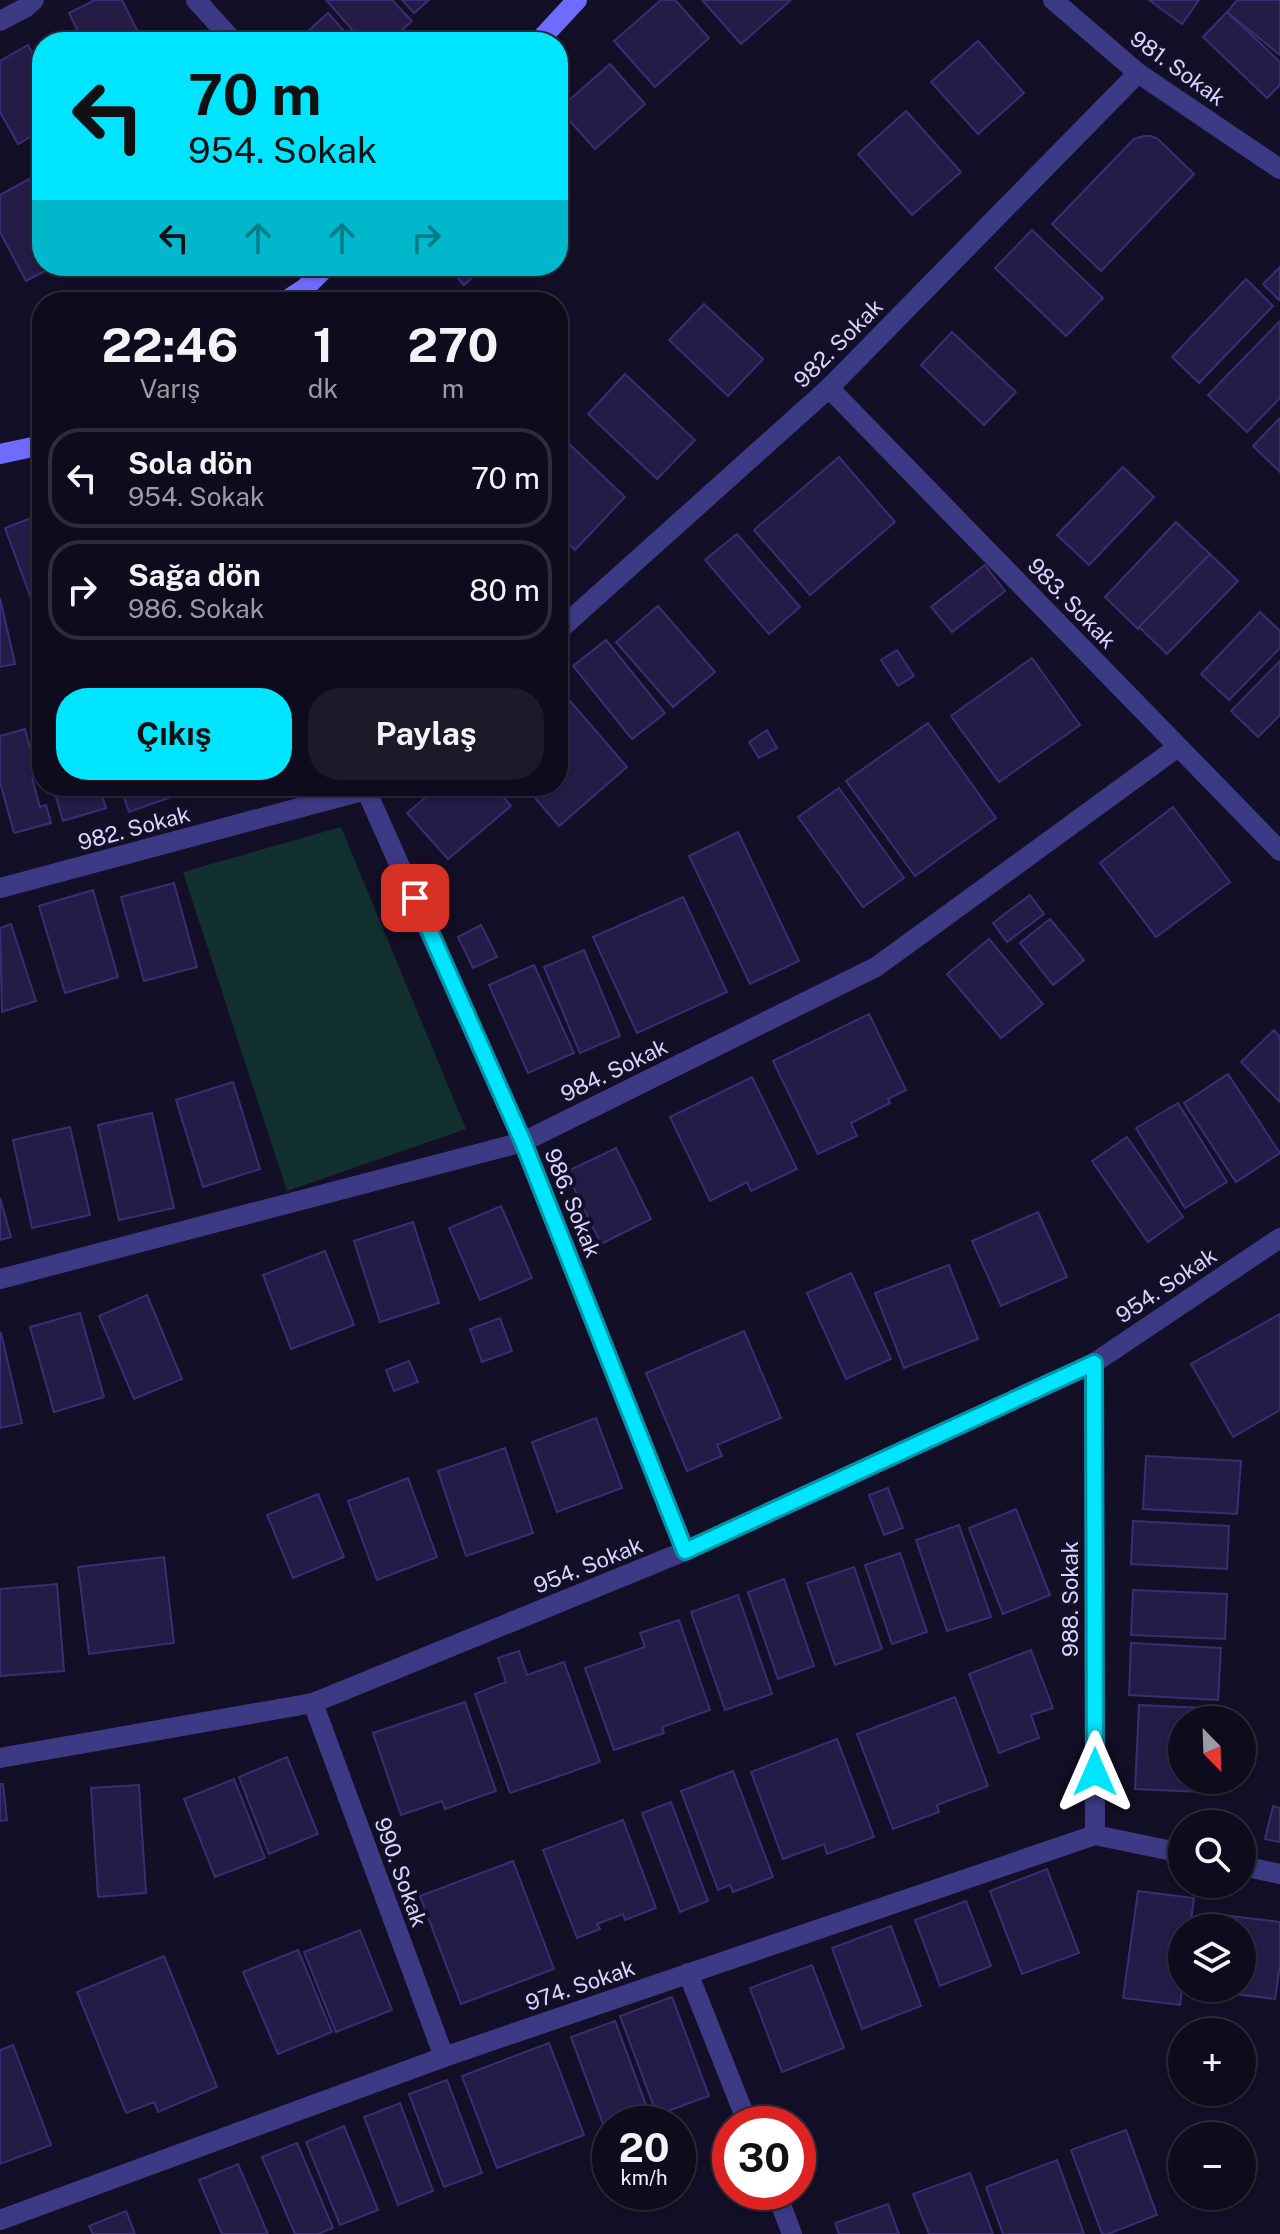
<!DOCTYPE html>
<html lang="tr">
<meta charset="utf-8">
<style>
:root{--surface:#0e0b1c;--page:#1c1929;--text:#f1f3f6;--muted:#9b9ba3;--line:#2e2b3b;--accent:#00e5ff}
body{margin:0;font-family:"Public Sans",sans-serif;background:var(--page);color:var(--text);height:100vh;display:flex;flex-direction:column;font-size:30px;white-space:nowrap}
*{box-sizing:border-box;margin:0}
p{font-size:26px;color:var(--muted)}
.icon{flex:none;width:44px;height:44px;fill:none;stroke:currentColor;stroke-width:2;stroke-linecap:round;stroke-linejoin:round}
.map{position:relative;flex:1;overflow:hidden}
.side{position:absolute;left:32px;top:292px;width:536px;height:504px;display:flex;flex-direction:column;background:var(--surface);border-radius:32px;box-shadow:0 2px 6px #0004,0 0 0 2px var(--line)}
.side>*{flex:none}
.guide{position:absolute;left:32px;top:32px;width:536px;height:244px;border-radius:32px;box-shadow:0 2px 6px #0004,0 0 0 2px var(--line);background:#00e5ff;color:#111;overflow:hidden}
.needle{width:52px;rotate:157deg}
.fabs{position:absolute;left:1168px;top:1706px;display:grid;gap:16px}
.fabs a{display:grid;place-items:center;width:88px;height:88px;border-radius:50%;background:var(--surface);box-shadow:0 2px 6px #0004,0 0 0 2px var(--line);font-size:40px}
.speed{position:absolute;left:592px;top:2106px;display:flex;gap:16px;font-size:40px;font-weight:700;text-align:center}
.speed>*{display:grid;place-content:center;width:104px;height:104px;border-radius:50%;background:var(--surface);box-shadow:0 2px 6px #0004,0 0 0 2px var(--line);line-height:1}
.speed small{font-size:20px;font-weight:400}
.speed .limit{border:12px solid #d22;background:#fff;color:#111}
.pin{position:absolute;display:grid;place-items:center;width:68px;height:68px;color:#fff;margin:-34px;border-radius:16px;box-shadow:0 4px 12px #0006}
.me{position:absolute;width:88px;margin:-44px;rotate:0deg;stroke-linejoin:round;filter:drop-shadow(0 0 6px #0008)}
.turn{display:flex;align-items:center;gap:28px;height:168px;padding:0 24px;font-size:36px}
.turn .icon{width:104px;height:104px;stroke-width:2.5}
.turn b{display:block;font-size:56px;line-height:68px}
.lanes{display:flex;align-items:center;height:76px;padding:0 24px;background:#0003;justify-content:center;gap:40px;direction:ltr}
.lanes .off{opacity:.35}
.eta{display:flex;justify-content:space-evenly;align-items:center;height:136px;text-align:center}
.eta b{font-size:48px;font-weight:700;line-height:56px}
.action{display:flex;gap:16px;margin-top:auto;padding:16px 24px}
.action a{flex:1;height:92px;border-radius:32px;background:var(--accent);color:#111;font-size:32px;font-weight:700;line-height:92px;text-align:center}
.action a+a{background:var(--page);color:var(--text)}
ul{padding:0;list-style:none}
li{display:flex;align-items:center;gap:24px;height:100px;margin:0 16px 12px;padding:0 8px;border:4px solid var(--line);border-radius:32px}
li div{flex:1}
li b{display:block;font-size:30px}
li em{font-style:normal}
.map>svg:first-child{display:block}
</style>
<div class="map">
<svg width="1280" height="2234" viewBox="0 0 1280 2234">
<rect width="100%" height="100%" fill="#130f26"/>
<path fill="#12302f" d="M341 827 466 1129 287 1191 183 872Z"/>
<g fill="#241b47" stroke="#3b2d73" stroke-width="2">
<path d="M95 0H122L143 42H83L69 13Z"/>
<path d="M326 0H392L412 21 389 42H363Z"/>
<path d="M402 0H429L414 13Z"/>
<path d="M661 0H675L709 38 655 87 614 41Z"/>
<path d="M702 0H791L741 44Z"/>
<path d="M1149 0H1199L1182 24Z"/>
<path d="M1237 0H1280V55L1227 12Z"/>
<path d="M1227 12 1280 62V85L1267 98 1203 37Z"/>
<path d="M328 13 354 42H296Z"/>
<path d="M978 41 1024 93 978 134 931 82Z"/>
<path d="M28 45 42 70V130L18 144 0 112V61Z"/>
<path d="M610 64 645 104 595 149 559 109Z"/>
<path d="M906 111 961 172 912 215 858 154Z"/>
<path d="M1144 136H1151L1158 139 1194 174 1101 271 1052 224 1134 139Z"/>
<path d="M42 172V266H55L26 281 0 232V195Z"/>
<path d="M1032 230 1103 298 1066 336 995 268Z"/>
<path d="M447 266H485L464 285Z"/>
<path d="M1280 267V300H1279L1263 284Z"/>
<path d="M1246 279 1273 306 1199 383 1172 357Z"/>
<path d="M704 304 763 359 728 396 669 340Z"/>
<path d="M1280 321V398L1247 432 1208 395Z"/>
<path d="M952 332 1016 392 984 425 921 365Z"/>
<path d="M625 374 695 440 657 479 588 414Z"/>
<path d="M1280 418V472L1253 446Z"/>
<path d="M565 440 625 497 575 550 558 534V447Z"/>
<path d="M839 457 895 522 810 595 754 530Z"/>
<path d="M1123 467 1154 497 1089 565 1057 535Z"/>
<path d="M42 514V628L5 528Z"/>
<path d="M1176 522 1210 554 1138 629 1105 597Z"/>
<path d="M737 534 800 607 769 634 705 560Z"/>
<path d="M1210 554 1238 581 1167 654 1139 627Z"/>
<path d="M985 565 1005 591 952 632 931 607Z"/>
<path d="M0 598 15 664 0 667Z"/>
<path d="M658 606 715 672 673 707 616 642Z"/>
<path d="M1260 612 1280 631V648L1229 700 1201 674Z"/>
<path d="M606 640 665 713 632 739 573 666Z"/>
<path d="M897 650 914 676 898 686 881 660Z"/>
<path d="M1032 658 1080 725 999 782 951 716Z"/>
<path d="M1280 661V715L1258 737 1231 711Z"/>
<path d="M564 694 627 767 559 826 525 786H558V699Z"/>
<path d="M928 723 996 818 915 876 846 781Z"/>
<path d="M25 729 38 777 32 778 40 807 46 805 51 823 14 833 0 782V736Z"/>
<path d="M767 730 777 748 759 758 749 742Z"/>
<path d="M53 786H99L106 808 63 821Z"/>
<path d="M120 786H177L180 794 129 812Z"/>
<path d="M439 786H494L511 806 448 859 407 813Z"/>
<path d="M839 788 904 878 863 907 798 817Z"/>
<path d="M1173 807 1230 882 1156 937 1100 863Z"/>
<path d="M738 832 799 961 750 984 689 856Z"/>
<path d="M174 883 197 967 144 981 121 897Z"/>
<path d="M93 890 118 977 65 993 39 906Z"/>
<path d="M1030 895 1044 914 1007 942 993 923Z"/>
<path d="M683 897 727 992 637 1033 593 937Z"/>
<path d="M1050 919 1084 960 1053 985 1020 943Z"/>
<path d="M11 924 36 1001 2 1012 0 928Z"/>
<path d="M481 925 497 957 473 968 458 937Z"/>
<path d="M989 939 1043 1004 1001 1038 947 974Z"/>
<path d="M584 950 620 1036 580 1053 544 967Z"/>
<path d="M534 965 574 1053 528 1073 489 985Z"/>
<path d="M869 1014 906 1090 888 1099 890 1103 851 1123 857 1136 818 1154 773 1061Z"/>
<path d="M1274 1030 1280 1037V1102L1241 1062Z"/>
<path d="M1228 1074 1280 1153 1236 1182 1184 1103Z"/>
<path d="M752 1077 797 1169 751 1191 747 1182 710 1201 670 1117Z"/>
<path d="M233 1082 260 1169 203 1187 176 1100Z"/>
<path d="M1178 1103 1227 1182 1185 1208 1136 1128Z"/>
<path d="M152 1113 174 1208 119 1220 98 1125Z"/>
<path d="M70 1127 90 1215 32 1228 13 1140Z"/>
<path d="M1127 1137 1183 1217 1148 1242 1092 1161Z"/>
<path d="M616 1148 651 1219 601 1244 566 1172Z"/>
<path d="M0 1198 11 1237 0 1240Z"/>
<path d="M501 1206 532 1278 480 1300 449 1228Z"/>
<path d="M1038 1212 1067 1277 1001 1306 972 1241Z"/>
<path d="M413 1222 439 1303 380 1322 354 1241Z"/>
<path d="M325 1251 354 1325 291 1349 263 1275Z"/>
<path d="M949 1265 978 1339 904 1368 875 1293Z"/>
<path d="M851 1273 891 1359 846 1379 807 1293Z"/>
<path d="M147 1295 182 1379 134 1399 99 1316Z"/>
<path d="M80 1313 104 1397 54 1412 30 1327Z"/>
<path d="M1280 1314V1410L1233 1437 1191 1364Z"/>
<path d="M500 1318 512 1351 482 1362 470 1329Z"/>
<path d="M744 1331 781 1418 717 1445 722 1456 687 1471 646 1373Z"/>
<path d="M1 1333 22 1423 0 1428V1334Z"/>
<path d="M409 1361 418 1382 394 1391 386 1370Z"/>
<path d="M596 1418 622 1488 557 1512 532 1442Z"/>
<path d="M505 1448 533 1533 466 1556 438 1471Z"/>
<path d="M1146 1456 1241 1461 1237 1514 1143 1509Z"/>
<path d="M408 1478 437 1557 377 1580 348 1501Z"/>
<path d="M888 1488 903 1528 884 1535 869 1495Z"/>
<path d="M318 1494 344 1557 293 1578 267 1515Z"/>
<path d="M1016 1509 1050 1595 1003 1614 969 1528Z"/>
<path d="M1133 1521 1229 1526 1227 1569 1131 1564Z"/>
<path d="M959 1525 991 1617 947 1631 916 1540Z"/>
<path d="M900 1553 927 1632 892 1644 865 1565Z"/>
<path d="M164 1557 174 1643 89 1654 78 1567Z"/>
<path d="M854 1567 882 1649 835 1665 807 1583Z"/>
<path d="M784 1579 814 1666 778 1679 748 1592Z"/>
<path d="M57 1584 64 1671 0 1676V1589Z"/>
<path d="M1133 1590 1227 1594 1225 1639 1131 1635Z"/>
<path d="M738 1595 772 1694 725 1710 691 1612Z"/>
<path d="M679 1620 710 1710 662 1727 664 1733 614 1750 585 1668 645 1647 640 1633Z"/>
<path d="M1131 1643 1221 1648 1218 1700 1129 1695Z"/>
<path d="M1031 1650 1053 1708 1031 1715 1039 1738 999 1753 969 1674Z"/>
<path d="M519 1651 527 1675 564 1662 600 1762 510 1793 475 1694 506 1682 498 1658Z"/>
<path d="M955 1697 988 1786 937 1805 939 1812 893 1829 857 1734Z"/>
<path d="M465 1702 496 1791 445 1809 442 1801 401 1815 373 1733Z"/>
<path d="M1139 1705 1226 1709 1225 1720H1182V1780H1222L1221 1793 1135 1789Z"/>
<path d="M837 1739 874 1837 827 1854 824 1844 783 1859 751 1772Z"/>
<path d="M287 1757 318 1834 269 1854 239 1777Z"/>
<path d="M733 1771 773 1877 733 1892 730 1885 718 1890 681 1791Z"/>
<path d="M234 1779 265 1858 215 1877 184 1799Z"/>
<path d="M0 1784H3L7 1820 0 1821Z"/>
<path d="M139 1785 146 1893 98 1897 91 1788Z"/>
<path d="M671 1802 708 1901 680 1912 642 1813Z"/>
<path d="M1273 1806 1280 1808V1842L1265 1839Z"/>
<path d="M623 1820 656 1908 625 1920 623 1914 597 1924 600 1929 577 1938 543 1850Z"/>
<path d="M513 1861 554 1969 461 2004 420 1896Z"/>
<path d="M1047 1869 1079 1953 1022 1974 990 1891Z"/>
<path d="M1138 1891 1194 1898 1190 1928H1182V1988L1180 2005 1123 1998Z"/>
<path d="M966 1901 991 1966 940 1986 915 1920Z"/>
<path d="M1214 1914 1280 1922V1965L1275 1999 1204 1990V1988H1242V1928H1212Z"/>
<path d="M891 1926 921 2006 862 2029 832 1948Z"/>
<path d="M360 1930 392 2010 336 2032 304 1952Z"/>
<path d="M298 1950 332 2032 278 2054 243 1972Z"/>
<path d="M164 1956 217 2087 158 2112 154 2102 126 2113 77 1992Z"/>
<path d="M812 1965 844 2048 782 2072 750 1988Z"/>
<path d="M672 1997 709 2096 657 2115 620 2016Z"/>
<path d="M615 2021 649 2113 619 2124H610V2128L605 2129 571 2037Z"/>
<path d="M549 2043 584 2135 497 2168 462 2076Z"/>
<path d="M13 2045 51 2145 0 2164V2050Z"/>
<path d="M447 2080 482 2173 444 2187 409 2094Z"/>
<path d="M400 2103 433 2191 398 2205 364 2117Z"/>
<path d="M344 2126 378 2210 340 2225 306 2142Z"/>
<path d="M1126 2130 1157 2215 1108 2234H1102L1071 2150Z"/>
<path d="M297 2143 333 2228 318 2234H295L262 2157Z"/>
<path d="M1057 2160 1084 2234H1003L986 2187Z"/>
<path d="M238 2164 268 2234H222L199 2180Z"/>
<path d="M970 2173 993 2234H929L913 2194Z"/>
<path d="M888 2204 899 2234H839L835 2223Z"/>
<path d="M126 2211 135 2234H93L89 2226Z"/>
</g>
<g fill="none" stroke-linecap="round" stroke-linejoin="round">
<g stroke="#3d3a85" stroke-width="20">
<path d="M196 0 234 42"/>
<path d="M1053 0 1138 73 1280 169"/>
<path d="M0 21 25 8 34 0"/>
<path d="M829 388 1280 851"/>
<path d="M558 631 829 388 1138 73"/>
<path d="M366 790 523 1142 685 1551"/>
<path d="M0 888 366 790 371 786"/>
<path d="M0 1279 523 1142 876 967 1178 747"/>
<path d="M1094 1363 1095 1835"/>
<path d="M313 1703 444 2057"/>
<path d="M0 1758 313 1703 685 1551 1094 1363 1280 1238"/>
<path d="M1242 1866 1280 1874"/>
<path d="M688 1973 748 2124"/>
<path d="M776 2192 792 2234"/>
<path d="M0 2220 444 2057 1095 1835 1182 1853"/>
</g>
<g stroke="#6f6bff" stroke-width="20">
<path d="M538 42 577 0"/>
<path d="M284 302 304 289 327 266"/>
<path d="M0 454 42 445"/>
</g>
</g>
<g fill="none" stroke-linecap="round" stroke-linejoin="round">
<g stroke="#0095a6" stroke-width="20">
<path id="route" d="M415 898 523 1142 685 1551 1094 1363 1095 1772"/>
</g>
<use href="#route" stroke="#00e5ff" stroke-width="14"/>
</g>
<g text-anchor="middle" stroke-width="8" stroke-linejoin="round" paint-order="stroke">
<g font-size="22" fill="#d9d4ff" stroke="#130f26">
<text transform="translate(1178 68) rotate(36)" y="8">981. Sokak</text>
<text transform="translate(838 343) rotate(-45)" y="8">982. Sokak</text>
<text transform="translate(1072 603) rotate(46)" y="8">983. Sokak</text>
<text transform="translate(134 828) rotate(-15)" y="8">982. Sokak</text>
<text transform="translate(614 1070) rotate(-26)" y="8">984. Sokak</text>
<text transform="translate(573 1203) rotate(68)" y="8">986. Sokak</text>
<text transform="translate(1166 1285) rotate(-34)" y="8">954. Sokak</text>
<text transform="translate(588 1565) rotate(-22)" y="8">954. Sokak</text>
<text transform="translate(1070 1599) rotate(-90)" y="8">988. Sokak</text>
<text transform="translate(401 1872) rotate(70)" y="8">990. Sokak</text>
<text transform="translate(580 1985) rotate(-19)" y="8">974. Sokak</text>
</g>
</g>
</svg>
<div class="fabs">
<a><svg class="needle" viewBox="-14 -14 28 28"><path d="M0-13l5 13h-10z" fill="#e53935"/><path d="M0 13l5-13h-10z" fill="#9b9ba3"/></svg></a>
<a><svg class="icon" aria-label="search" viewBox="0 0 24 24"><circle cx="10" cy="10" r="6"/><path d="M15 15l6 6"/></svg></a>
<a><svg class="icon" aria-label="layers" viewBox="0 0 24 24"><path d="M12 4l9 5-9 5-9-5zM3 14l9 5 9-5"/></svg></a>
<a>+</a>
<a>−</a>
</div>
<div class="speed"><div>20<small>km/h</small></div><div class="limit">30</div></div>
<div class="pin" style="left:415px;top:898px;background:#d93025"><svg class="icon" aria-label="arrive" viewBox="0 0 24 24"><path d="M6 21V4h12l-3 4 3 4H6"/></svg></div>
<svg class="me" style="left:1095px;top:1772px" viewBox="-20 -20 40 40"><path d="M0-17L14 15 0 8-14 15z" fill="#00e5ff" stroke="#fff" stroke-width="4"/></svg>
<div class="guide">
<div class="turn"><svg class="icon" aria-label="left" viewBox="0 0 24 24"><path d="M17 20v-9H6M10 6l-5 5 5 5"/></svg><div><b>70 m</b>954. Sokak</div></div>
<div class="lanes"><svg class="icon" aria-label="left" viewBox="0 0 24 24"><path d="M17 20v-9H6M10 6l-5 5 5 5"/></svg><svg class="icon off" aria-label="ahead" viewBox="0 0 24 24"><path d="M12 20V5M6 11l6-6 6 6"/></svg><svg class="icon off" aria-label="ahead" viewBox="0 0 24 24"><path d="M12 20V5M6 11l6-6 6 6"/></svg><svg class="icon off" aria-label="right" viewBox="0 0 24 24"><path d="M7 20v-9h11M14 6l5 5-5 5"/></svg></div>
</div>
<section class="side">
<div class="eta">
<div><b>22:46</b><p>Varış</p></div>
<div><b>1</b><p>dk</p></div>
<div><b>270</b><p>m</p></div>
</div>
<ul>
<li><svg class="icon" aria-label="left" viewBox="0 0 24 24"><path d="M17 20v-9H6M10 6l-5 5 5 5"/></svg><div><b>Sola dön</b><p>954. Sokak</p></div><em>70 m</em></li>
<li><svg class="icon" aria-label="right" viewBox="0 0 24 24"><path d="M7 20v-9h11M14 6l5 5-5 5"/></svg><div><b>Sağa dön</b><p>986. Sokak</p></div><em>80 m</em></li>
</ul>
<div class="action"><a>Çıkış</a><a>Paylaş</a></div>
</section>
</div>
